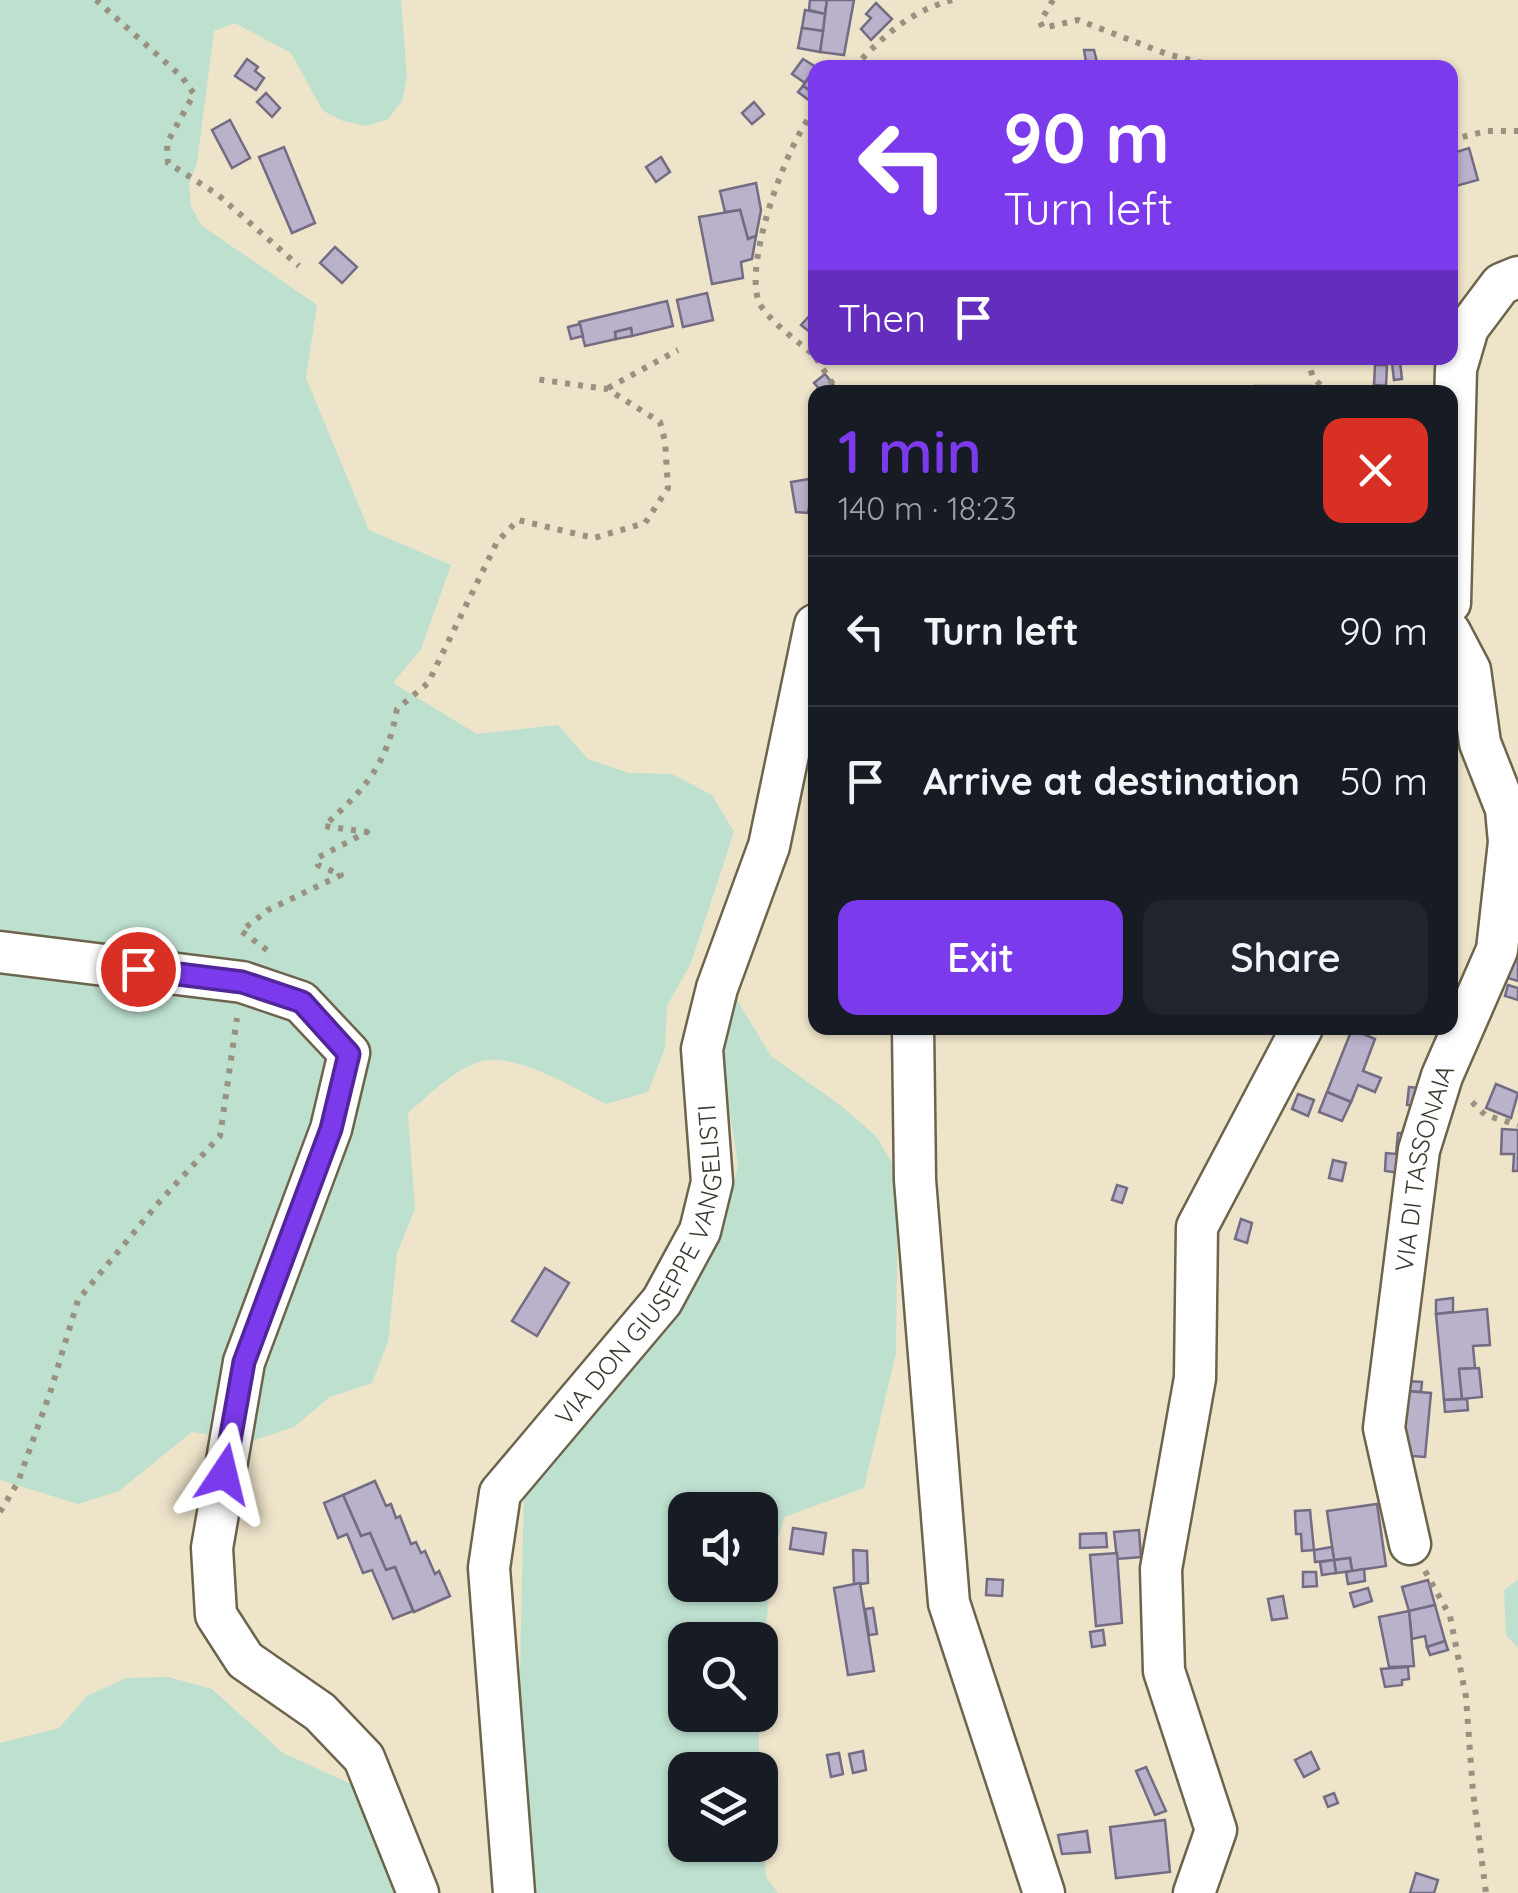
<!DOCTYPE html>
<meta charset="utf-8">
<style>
:root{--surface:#171b24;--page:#20242c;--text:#f1f3f6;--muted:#9ea1a6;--line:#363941;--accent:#7c3aed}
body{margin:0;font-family:Quicksand,sans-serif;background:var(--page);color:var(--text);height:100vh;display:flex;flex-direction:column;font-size:38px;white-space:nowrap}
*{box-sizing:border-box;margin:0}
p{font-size:32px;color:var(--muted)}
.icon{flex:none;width:55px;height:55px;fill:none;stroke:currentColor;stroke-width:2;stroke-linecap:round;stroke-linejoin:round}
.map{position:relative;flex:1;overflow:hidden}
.side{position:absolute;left:808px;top:385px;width:650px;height:650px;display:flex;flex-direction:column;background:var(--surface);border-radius:20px;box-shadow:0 2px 8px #0004}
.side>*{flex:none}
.banner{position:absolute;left:808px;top:60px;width:650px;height:305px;border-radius:20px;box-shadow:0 2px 8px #0004;background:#7c3aed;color:#fff;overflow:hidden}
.buttons{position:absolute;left:668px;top:1492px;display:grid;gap:20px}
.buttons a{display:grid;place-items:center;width:110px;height:110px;border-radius:20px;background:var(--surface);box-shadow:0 2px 8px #0004;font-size:50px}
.pin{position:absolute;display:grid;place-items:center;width:85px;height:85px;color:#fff;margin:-42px;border:5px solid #fff;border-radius:50%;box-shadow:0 2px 10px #0007}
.me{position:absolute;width:110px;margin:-55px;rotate:10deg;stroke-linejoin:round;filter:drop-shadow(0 0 8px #0008)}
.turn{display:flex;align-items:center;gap:35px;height:210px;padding:0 30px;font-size:45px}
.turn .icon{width:130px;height:130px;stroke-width:2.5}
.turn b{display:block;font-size:70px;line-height:85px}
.then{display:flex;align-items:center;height:95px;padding:0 30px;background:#0003;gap:20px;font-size:38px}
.round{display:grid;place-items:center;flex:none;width:105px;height:105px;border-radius:20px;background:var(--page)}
.headline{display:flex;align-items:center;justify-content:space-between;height:170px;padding:0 30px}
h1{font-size:60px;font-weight:600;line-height:75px;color:var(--accent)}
.action{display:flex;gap:20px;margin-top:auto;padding:20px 30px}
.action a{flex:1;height:115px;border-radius:20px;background:var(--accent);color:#fff;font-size:40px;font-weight:600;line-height:115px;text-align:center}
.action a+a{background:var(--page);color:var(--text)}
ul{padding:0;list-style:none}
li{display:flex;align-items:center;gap:30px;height:150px;padding:0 30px;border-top:2px solid var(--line)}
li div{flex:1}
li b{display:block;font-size:38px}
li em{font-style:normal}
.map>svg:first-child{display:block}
</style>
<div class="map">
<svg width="1518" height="1893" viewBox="0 0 1518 1893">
<rect width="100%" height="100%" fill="#eee4ca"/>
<g fill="#bee0cf" fill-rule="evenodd">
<path d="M0 0H401L407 78 402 101 388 119 367 126 343 121 323 111 291 53 235 23 214 31 197 163 189 184 191 206 201 225 317 305 306 378 369 530 451 565 421 649 393 683 477 734 558 725 588 759 629 773 672 774 712 795 734 832 691 963 667 1006 665 1048 648 1092 606 1104C574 1088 515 1051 479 1062 452 1071 429 1095 408 1113L415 1209 397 1253 388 1342 372 1383 330 1397 294 1427 252 1441 192 1432 119 1491 78 1504 0 1480Z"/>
<path d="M734 995 771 1056 840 1105 876 1136 898 1173 896 1353 864 1488 784 1517 772 1560 760 1700V1640H685V1715H759V1770H685V1845H760V1786L766 1877 778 1893H536L528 1857 519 1719 524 1488 712 1250 728 1207 738 1165 719 1043ZM685 1510H760V1585H685Z"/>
<path d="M1518 1580V1648L1506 1635 1504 1590Z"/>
<path d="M168 1677 212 1689 283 1753 364 1790 400 1893H0V1743L59 1728 87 1696 126 1678Z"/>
</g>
<g fill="#bab2cb" stroke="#736c82" stroke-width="2.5">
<path d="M810 0H827L825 14 809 10Z"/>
<path d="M827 0H854L844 55 820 52Z"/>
<path d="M876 3 892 19 871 40 861 29 871 18 866 14Z"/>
<path d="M805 10 825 14 823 31 802 28Z"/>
<path d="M802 28 823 31 820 52 798 48Z"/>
<path d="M1084 50H1094L1097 62 1120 63V68H1087Z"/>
<path d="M247 59 258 67 255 71 264 78 256 90 235 76Z"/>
<path d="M803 59 816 67 805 83 792 74Z"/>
<path d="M815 68V94L803 86Z"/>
<path d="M803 86 815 94 810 101 798 92Z"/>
<path d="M266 93 280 108 272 117 257 102Z"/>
<path d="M754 102 764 114 752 124 742 113Z"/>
<path d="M230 120 250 158 232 168 212 130Z"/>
<path d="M284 147 315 223 292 233 259 157Z"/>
<path d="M1469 148 1478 180 1456 186 1450 154Z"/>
<path d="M661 157 670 172 656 182 646 167Z"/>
<path d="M756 183 761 210 756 236 748 239 740 210 725 212 720 191Z"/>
<path d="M740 210 748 239 756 236 752 259 741 262 743 278 712 284 699 217Z"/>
<path d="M335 247 357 267 342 283 320 263Z"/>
<path d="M707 293 713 320 683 327 677 300Z"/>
<path d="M667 301 673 326 632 336 631 328 615 332 616 339 585 346 579 322Z"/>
<path d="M815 310V336L801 325Z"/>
<path d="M580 324 583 336 571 339 568 327Z"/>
<path d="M631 328 632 336 616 339 615 332Z"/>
<path d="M1400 362 1402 379 1394 380 1392 363Z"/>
<path d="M1375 365H1387L1386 386 1374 385Z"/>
<path d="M825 374 833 384 822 392 814 383Z"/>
<path d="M1374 385 1386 386 1387 392H1359L1373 390Z"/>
<rect x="1255" y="386" width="56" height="6"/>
<path d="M815 478 808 513 796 512 791 482Z"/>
<path d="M1505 953 1518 956V981L1498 975Z"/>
<path d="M1508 985 1518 988V1000L1505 996Z"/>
<path d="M1352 1029 1375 1039 1363 1071 1381 1078 1375 1092 1358 1085 1351 1102 1327 1092Z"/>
<path d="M1496 1084 1518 1093 1511 1118 1486 1108Z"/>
<path d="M1409 1087 1428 1089 1426 1107 1407 1105Z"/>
<path d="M1327 1092 1351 1102 1342 1121 1319 1112Z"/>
<path d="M1298 1094 1314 1100 1308 1116 1292 1109Z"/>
<path d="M1502 1129 1518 1130V1171H1513L1514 1154H1501Z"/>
<path d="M1398 1133H1404L1401 1173 1385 1171 1386 1153 1396 1154Z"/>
<path d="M1333 1160 1346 1163 1342 1181 1329 1178Z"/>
<path d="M1117 1185 1127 1188 1122 1203 1112 1200Z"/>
<path d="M1241 1219 1252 1223 1247 1243 1235 1239Z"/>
<path d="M545 1268 569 1283 537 1336 512 1321Z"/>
<path d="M1453 1298V1312L1436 1314V1300Z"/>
<path d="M1487 1309 1490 1345 1473 1346 1475 1368 1459 1369 1462 1399 1444 1400 1436 1314Z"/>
<path d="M1479 1368 1482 1397 1462 1399 1459 1369Z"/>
<path d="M1407 1381 1422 1382 1421 1392 1406 1391Z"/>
<path d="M1406 1391 1431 1393 1425 1457 1399 1455Z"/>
<path d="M1467 1399 1468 1410 1445 1412 1444 1400Z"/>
<path d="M375 1481 386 1506 391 1504 396 1518 400 1516 411 1544 416 1542 421 1553 425 1551 435 1574 439 1571 450 1596 414 1612 395 1567 386 1570 370 1533 361 1536 343 1495Z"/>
<path d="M343 1495 361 1536 370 1533 386 1570 395 1567 413 1611 393 1619 372 1570 363 1573 347 1534 338 1538 324 1503Z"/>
<path d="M1377 1504 1386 1566 1352 1571 1350 1558 1334 1560 1327 1511Z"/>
<path d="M1310 1510 1314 1550 1302 1551 1301 1534H1296L1295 1511Z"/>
<path d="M793 1528 826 1533 823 1554 790 1549Z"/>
<path d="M1139 1530 1141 1557 1117 1559 1114 1532Z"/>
<path d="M1106 1533 1107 1547 1080 1548V1534Z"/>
<path d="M1332 1547 1334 1560 1315 1562 1314 1550Z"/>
<path d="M853 1550 867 1551 868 1583 854 1585Z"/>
<path d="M1117 1553 1122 1623 1096 1626 1090 1555Z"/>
<path d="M1350 1558 1352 1571 1336 1573 1334 1560Z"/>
<path d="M1334 1560 1336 1573 1322 1575 1320 1562Z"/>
<path d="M1364 1569 1365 1581 1348 1584 1346 1572Z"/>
<path d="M1303 1572H1316L1317 1586 1303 1587Z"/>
<path d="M987 1579 1003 1580 1002 1596 986 1595Z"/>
<path d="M1428 1580 1435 1605 1409 1611 1402 1587Z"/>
<path d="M860 1583 874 1671 848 1675 834 1588Z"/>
<path d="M1368 1588 1372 1601 1354 1607 1350 1593Z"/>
<path d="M1283 1596 1287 1618 1272 1620 1268 1599Z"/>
<path d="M1435 1605 1445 1641 1427 1647 1425 1636 1412 1639 1409 1611Z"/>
<path d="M873 1608 877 1634 869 1635 865 1609Z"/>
<path d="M1409 1611 1414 1666 1389 1667 1379 1617Z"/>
<path d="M1103 1630 1105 1645 1092 1647 1090 1632Z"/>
<path d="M1445 1641 1448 1650 1430 1655 1427 1647Z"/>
<path d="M1408 1667 1409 1679 1402 1680V1685L1385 1687 1381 1669Z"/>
<path d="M863 1751 866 1770 853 1773 849 1754Z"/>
<path d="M1311 1752 1319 1769 1304 1777 1295 1760Z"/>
<path d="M839 1753 843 1774 831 1777 827 1755Z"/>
<path d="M1146 1767 1166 1811 1155 1815 1136 1771Z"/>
<path d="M1334 1793 1338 1803 1328 1807 1324 1797Z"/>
<path d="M1165 1820 1170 1872 1116 1878 1110 1827Z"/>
<path d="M1087 1831 1090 1852 1062 1854 1058 1835Z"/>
<path d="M1416 1873 1438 1880 1434 1893H1410Z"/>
</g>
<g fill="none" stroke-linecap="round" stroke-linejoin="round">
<g stroke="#6d644d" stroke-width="45">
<g id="minor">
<path d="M1450 603 1456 369 1468 328 1501 284 1518 277"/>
<path d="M0 952 242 982 301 1002 349 1053 331 1129 244 1362 212 1548 216 1615 245 1660 320 1712 364 1758 418 1893"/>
<path d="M913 1028 915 1180 949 1603 1044 1893"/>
<path id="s1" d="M1410 1544 1384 1428 1419 1150 1442 1076 1497 950 1509 842 1506 809 1480 743 1470 670 1450 632"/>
<path id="s2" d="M514 1893 489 1568 500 1493 662 1301 700 1231 712 1182 702 1049 717 988 769 846 815 625"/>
<path d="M1194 1893 1216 1830 1164 1671 1161 1569 1195 1378 1197 1227 1302 1028"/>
</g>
</g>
<g stroke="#999280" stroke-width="6" stroke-dasharray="5 8" stroke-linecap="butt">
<path d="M96 0 182 77 194 94 167 143 168 163 217 194 299 266"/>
<path d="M1053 0 1040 22 1043 28 1078 20 1167 54 1222 68"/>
<path d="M853 68C885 35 907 13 952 0"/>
<path d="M815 110C788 140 743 263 759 302 766 319 800 343 815 356"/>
<path d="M1450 140 1487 131H1518"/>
<path d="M816 358 838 392"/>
<path d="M1307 358 1313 378 1328 392"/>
<path d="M608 388 678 350"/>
<path d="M267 950 241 931 268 910 341 875 318 865 317 858 367 832 324 826C365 789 387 765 397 709L428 683 497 542 518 520 594 538 645 523 668 488 665 441 660 422 607 389 535 379"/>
<path d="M1472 1102 1485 1115 1518 1125"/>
<path d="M0 1512 18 1482 51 1390 78 1300 160 1201 220 1136 237 1018"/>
<path d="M1425 1571 1450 1616 1466 1697 1473 1792 1486 1893"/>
</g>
<use href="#minor" stroke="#fff" stroke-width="40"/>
</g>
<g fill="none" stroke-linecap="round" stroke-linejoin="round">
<g stroke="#51269a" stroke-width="25">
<path id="route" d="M138 969 242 982 302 1002 349 1054 331 1129 244 1362 224 1474"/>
</g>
<use href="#route" stroke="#7c3aed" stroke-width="18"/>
</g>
<g text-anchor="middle" stroke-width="8" stroke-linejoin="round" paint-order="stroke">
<g font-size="25" fill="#3d392f" stroke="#fff">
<text dy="9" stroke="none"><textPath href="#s1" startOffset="382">VIA DI TASSONAIA</textPath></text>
<text dy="9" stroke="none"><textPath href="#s2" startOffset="678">VIA DON GIUSEPPE VANGELISTI</textPath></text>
</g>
</g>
</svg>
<div class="buttons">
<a><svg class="icon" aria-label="sound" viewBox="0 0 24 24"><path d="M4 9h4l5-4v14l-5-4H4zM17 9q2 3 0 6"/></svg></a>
<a><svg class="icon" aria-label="search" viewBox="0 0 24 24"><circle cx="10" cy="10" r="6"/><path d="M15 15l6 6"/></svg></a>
<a><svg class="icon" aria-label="layers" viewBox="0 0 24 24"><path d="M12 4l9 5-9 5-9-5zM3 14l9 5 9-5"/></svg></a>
</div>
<div class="pin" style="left:138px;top:969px;background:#d93025"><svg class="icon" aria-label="arrive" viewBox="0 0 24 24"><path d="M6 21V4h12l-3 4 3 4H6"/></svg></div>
<svg class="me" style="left:224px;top:1474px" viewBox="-20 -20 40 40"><path d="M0-17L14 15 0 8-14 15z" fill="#7c3aed" stroke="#fff" stroke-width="4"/></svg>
<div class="banner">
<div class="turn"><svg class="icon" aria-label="left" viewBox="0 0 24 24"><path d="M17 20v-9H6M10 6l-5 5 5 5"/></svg><div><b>90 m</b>Turn left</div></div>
<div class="then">Then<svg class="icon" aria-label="arrive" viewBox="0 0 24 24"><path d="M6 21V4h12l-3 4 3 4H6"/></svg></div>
</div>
<section class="side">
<div class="headline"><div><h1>1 min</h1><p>140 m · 18:23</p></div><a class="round" style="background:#d93025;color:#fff"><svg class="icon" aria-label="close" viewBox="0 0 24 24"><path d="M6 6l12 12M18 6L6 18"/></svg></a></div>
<ul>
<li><svg class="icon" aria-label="left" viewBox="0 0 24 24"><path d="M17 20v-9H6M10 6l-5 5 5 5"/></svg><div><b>Turn left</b></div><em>90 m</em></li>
<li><svg class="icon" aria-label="arrive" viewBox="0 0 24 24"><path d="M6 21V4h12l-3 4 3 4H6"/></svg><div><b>Arrive at destination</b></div><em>50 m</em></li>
</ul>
<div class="action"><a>Exit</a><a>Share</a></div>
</section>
</div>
